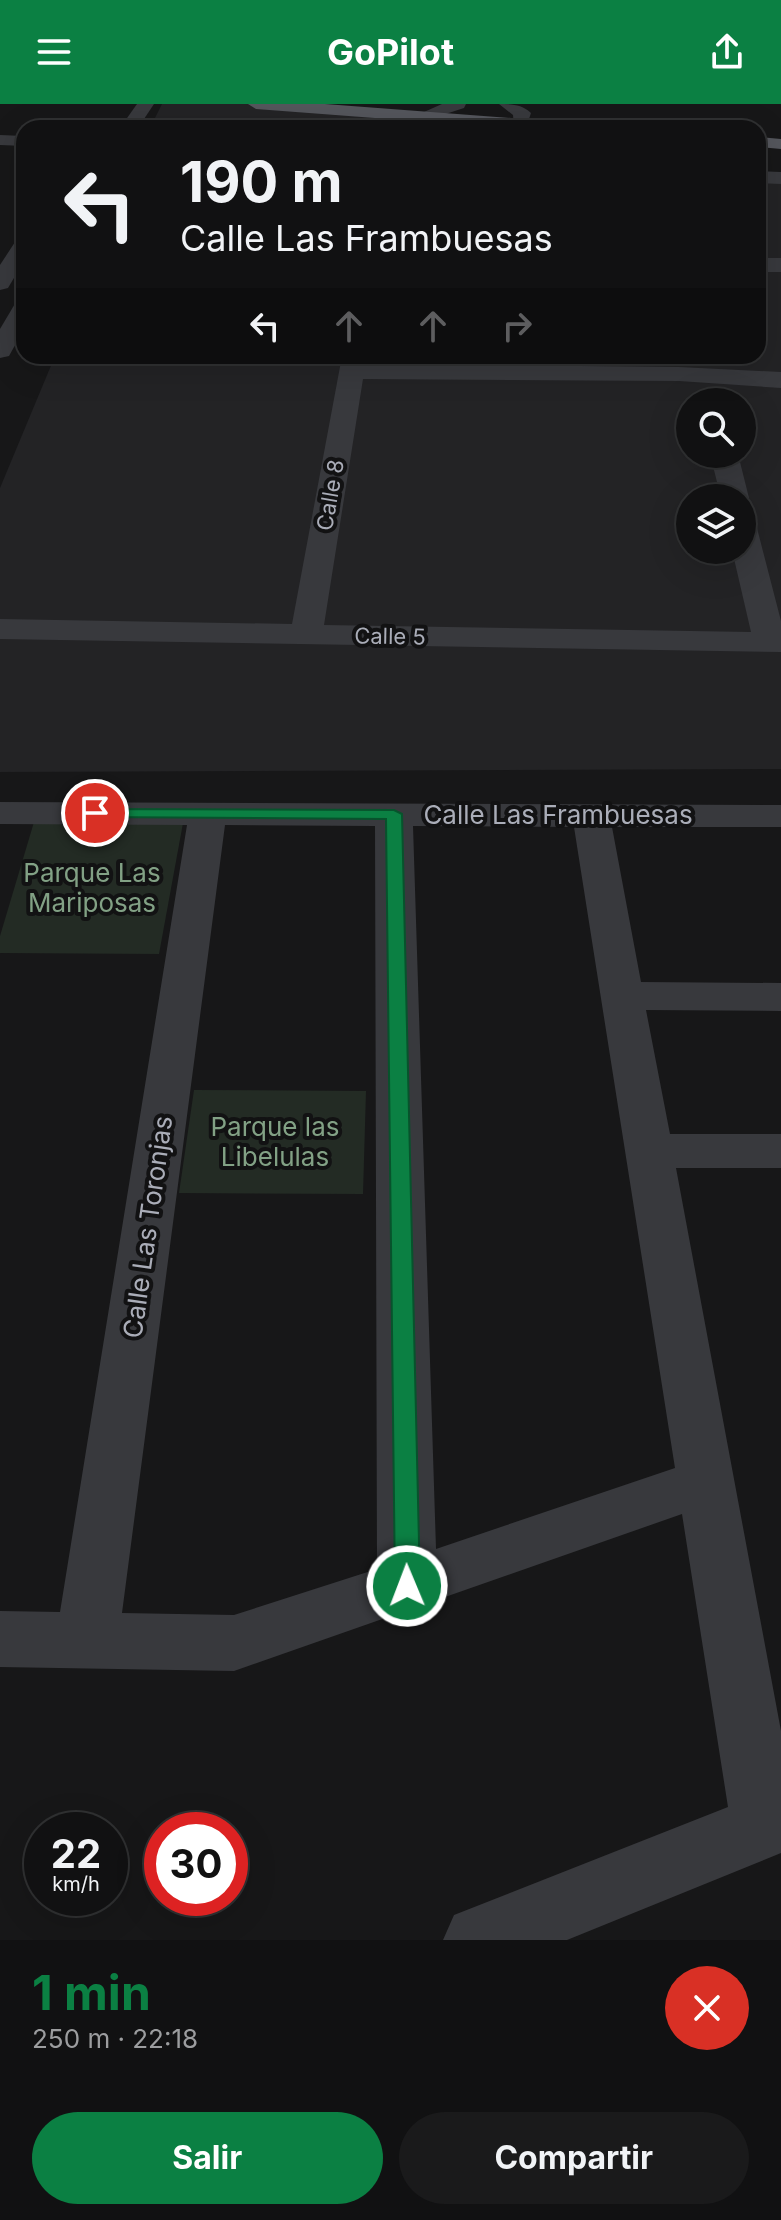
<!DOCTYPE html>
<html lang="es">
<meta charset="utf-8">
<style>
:root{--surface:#111112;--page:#1a1a1b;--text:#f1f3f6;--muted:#9c9d9f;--line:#303132;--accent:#0b8043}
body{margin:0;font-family:Inter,sans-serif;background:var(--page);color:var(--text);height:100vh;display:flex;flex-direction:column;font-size:30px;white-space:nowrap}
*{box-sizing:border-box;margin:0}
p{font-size:26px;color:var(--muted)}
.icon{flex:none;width:44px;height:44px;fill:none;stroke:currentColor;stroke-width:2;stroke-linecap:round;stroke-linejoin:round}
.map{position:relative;height:1836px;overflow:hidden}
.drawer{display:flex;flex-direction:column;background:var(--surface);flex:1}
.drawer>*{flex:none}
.hud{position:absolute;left:16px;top:16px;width:750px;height:244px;border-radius:24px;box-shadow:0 8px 32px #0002,0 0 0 2px var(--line);background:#111112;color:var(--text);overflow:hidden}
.fabs{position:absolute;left:676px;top:284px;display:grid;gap:16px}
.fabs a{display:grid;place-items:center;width:80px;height:80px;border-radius:50%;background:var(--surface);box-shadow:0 8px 32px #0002,0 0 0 2px var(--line);font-size:40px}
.speed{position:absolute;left:24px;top:1708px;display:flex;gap:16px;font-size:40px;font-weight:700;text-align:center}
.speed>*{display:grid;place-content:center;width:104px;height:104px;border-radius:50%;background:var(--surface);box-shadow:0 8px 32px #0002,0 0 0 2px var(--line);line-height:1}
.speed small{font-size:20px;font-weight:400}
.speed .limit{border:12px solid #d22;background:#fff;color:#111}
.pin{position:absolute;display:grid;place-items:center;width:68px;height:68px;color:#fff;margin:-34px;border:4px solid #fff;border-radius:50%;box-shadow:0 2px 8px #0007}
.me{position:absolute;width:88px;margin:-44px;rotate:359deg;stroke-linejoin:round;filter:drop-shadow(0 0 6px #0008)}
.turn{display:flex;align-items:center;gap:28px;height:168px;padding:0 32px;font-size:36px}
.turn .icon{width:104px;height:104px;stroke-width:2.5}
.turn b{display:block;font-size:56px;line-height:68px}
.lanes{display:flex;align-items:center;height:76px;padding:0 32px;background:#0003;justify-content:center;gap:40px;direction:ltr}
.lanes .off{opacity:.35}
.round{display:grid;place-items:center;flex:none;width:84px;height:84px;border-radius:42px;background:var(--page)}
.head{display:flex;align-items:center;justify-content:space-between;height:136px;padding:0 32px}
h1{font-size:48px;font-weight:700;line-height:60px;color:var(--accent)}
.primary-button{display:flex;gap:16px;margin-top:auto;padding:16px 32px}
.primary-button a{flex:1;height:92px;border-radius:48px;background:var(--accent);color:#fff;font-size:32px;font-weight:700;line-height:92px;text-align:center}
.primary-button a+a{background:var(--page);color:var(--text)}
header{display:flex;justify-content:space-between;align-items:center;height:104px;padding:0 32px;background:var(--accent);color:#fff;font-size:36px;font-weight:700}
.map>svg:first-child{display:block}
</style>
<header><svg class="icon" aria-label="menu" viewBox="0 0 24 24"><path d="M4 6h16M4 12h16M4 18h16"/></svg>GoPilot<svg class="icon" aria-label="share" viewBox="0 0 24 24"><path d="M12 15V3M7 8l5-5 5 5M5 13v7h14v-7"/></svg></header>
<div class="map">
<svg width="781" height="1836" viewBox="0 0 781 1836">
<rect width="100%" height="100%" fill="#171718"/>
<g fill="#232325" fill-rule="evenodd">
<path d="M162 0H248L558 24H150Z"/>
<path d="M758 70H781V665L0 668V384L55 252H758ZM690 298H742V350H690ZM690 394H742V446H690Z"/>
</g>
<g fill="#232b24">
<path d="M34 718 183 719 159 850 0 849V832Z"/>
<path d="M194 986 366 987 363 1090 179 1089Z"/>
</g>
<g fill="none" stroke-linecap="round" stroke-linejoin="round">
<g fill="#38393d" fill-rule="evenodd">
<path d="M137 0H154L138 24H120Z"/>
<path d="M442 0H466L464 4 424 17 415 12Z"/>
<path d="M499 0C511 0 522 0 531 9L526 24H514L513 11Z"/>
<path d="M387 5 396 10 394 24H376L378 10Z"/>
<path d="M0 31 24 32V42L0 41Z"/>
<path d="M758 67 781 68V80L758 79Z"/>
<path d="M24 133V157L8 184 0 186V161L17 135Z"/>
<rect x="758" y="154" width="23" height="14"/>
<path d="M24 196V225L9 252 0 254V225L16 198Z"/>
<path d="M342 252H366L365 260 679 263 781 268V284L679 277 363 275 324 521 751 528 732 446H742V415L752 418 757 424 781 517V548L0 535V515L292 520Z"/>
<path d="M710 350H738L749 394 745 400 742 401V394H721Z"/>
<path d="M0 698 781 701V723H612L641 878 781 879V907L646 906 670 1030H781V1064H676L781 1627V1749L567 1836H443L454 1811 728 1703 682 1410 234 1567 0 1563V1507L60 1508 187 721 0 720ZM225 721 375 722 377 1465 234 1511 122 1509ZM413 722 574 723 675 1364 436 1445Z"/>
</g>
<g fill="#54565c" fill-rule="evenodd">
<path d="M248 0H325L577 19 586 24H507L256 5Z"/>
<path d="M758 33 781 35V45L758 43Z"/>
</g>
</g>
<path fill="#0b8043" stroke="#07532c" stroke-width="2" d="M95 705 394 706 402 710 420 1482 416 1490 407 1494 398 1490 395 1482 386 715 90 713 88 709Z"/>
<g text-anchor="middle" stroke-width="8" stroke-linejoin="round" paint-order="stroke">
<g font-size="22" fill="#aaadb8" stroke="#121213">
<text transform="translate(330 391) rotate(-80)" y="8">Calle 8</text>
<text transform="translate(390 532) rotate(1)" y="8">Calle 5</text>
</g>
<g font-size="26" fill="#aaadb8" stroke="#121213">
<text x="558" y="720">Calle Las Frambuesas</text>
<text transform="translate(148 1123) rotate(-82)" y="9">Calle Las Toronjas</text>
</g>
<g font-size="26" fill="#82a185" stroke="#121213">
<text x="92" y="778">Parque Las<tspan x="92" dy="30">Mariposas</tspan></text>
<text x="275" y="1032">Parque las<tspan x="275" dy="30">Libelulas</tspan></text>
</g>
</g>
</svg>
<div class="fabs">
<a><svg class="icon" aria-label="search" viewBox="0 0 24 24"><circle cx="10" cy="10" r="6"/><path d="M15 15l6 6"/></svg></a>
<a><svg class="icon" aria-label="layers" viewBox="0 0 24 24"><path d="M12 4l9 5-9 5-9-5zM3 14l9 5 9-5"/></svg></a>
</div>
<div class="speed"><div>22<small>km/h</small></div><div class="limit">30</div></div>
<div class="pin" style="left:95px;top:709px;background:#d93025"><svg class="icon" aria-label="arrive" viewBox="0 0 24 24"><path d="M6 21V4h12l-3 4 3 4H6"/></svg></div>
<svg class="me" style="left:407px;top:1482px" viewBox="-20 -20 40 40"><circle r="17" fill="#0b8043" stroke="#fff" stroke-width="3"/><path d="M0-11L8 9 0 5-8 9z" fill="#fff"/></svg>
<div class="hud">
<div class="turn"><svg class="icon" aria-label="left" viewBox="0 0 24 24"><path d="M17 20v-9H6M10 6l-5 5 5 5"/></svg><div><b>190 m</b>Calle Las Frambuesas</div></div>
<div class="lanes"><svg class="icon" aria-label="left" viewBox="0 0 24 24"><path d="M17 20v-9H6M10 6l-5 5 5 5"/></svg><svg class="icon off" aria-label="ahead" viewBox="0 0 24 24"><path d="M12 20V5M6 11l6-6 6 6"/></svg><svg class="icon off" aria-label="ahead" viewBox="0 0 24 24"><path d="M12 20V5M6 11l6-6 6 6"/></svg><svg class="icon off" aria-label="right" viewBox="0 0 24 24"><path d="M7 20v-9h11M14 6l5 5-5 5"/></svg></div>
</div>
</div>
<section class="drawer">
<div class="head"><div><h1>1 min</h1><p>250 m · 22:18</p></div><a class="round" style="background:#d93025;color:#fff"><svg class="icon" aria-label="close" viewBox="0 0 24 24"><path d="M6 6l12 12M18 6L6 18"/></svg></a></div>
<div class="primary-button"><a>Salir</a><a>Compartir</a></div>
</section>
